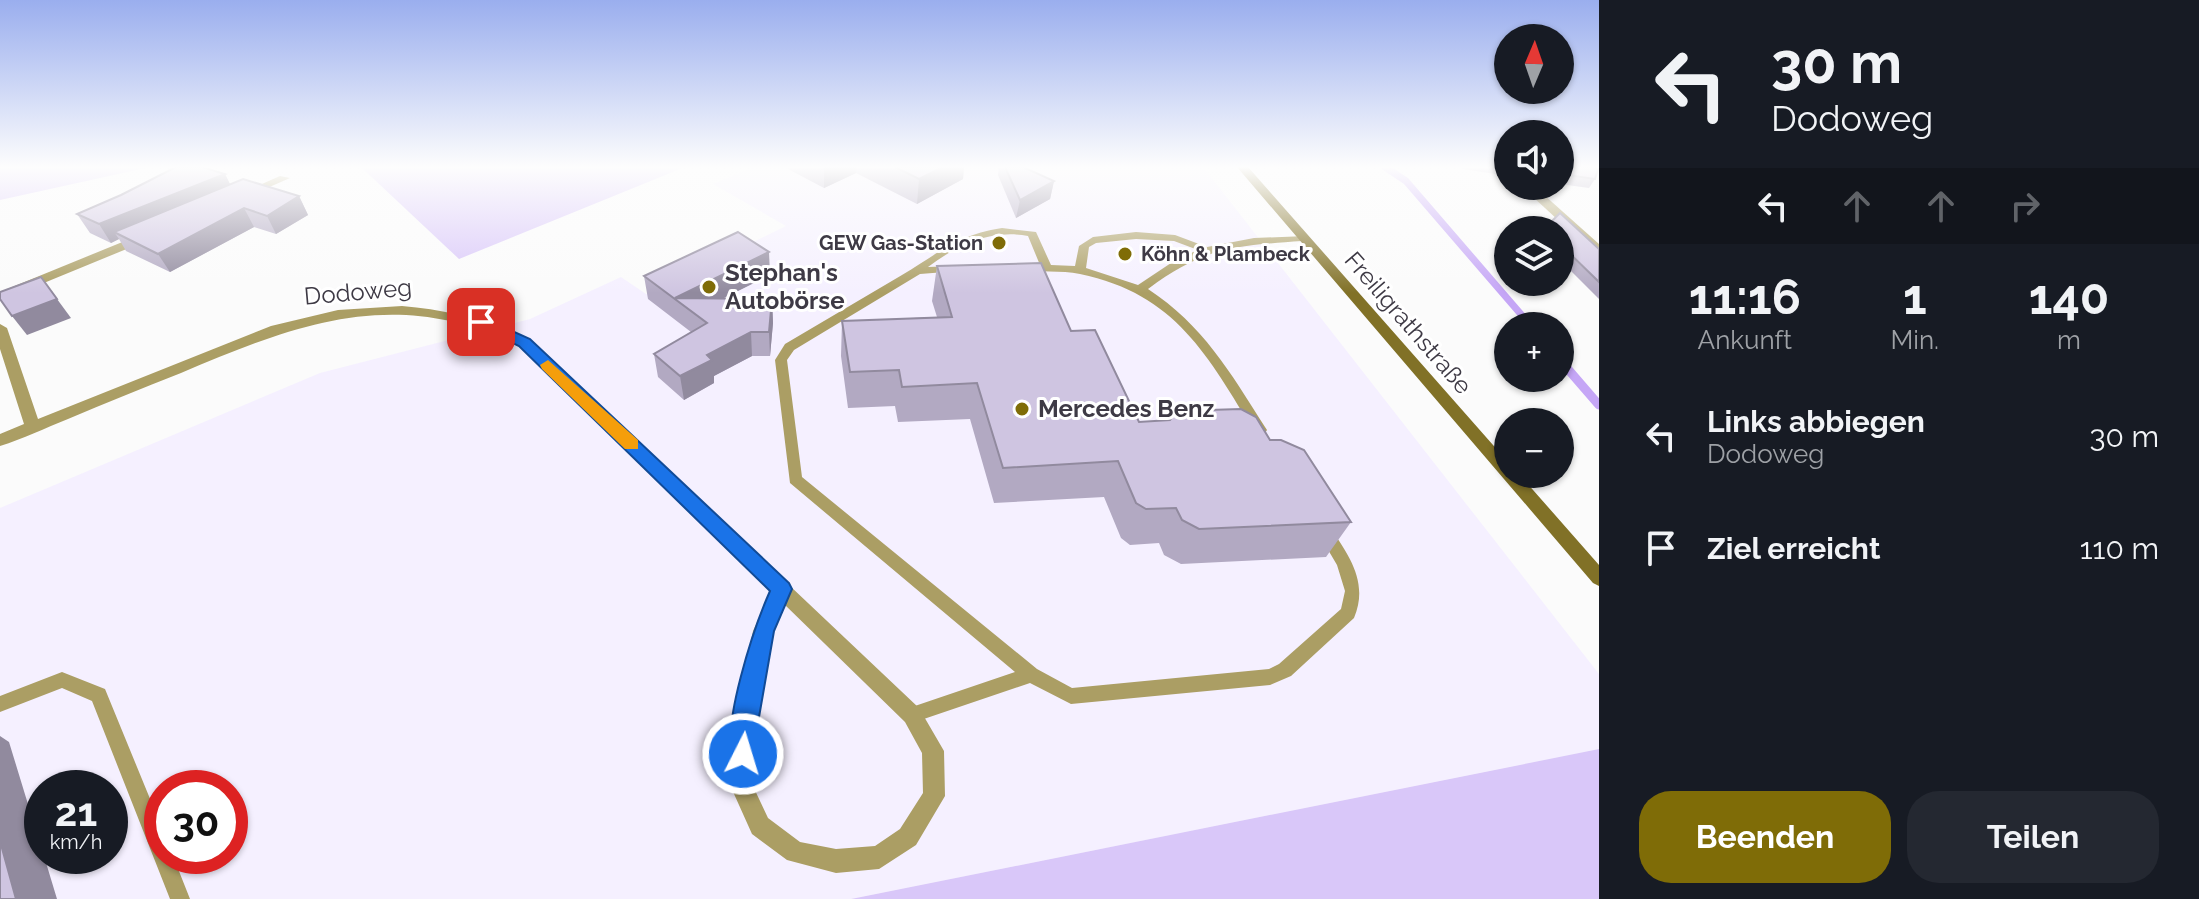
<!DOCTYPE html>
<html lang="de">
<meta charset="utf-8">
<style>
:root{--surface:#171b24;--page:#242831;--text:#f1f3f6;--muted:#9ea1a6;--accent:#7f6c07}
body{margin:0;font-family:Raleway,sans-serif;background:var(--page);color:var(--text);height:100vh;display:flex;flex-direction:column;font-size:30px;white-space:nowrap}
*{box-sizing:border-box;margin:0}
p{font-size:26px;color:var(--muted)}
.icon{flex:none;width:44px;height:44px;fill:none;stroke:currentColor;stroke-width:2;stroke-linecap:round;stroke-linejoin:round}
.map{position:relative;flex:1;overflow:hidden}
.details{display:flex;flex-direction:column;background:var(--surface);width:600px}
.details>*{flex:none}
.hud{background:#171b24;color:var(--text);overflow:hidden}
.needle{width:52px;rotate:2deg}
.controls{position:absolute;left:1494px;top:24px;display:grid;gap:16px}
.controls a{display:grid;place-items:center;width:80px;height:80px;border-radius:50%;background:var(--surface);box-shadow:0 2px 6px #0004;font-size:40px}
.speed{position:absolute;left:24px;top:770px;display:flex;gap:16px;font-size:40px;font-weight:700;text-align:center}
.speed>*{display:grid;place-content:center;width:104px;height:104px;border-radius:50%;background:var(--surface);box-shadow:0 2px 6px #0004;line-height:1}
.speed small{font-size:20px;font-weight:400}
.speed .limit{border:12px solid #d22;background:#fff;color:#111}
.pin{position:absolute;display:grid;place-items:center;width:68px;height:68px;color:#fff;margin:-34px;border-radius:16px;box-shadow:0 4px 12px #0006}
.me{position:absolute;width:88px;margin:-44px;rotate:5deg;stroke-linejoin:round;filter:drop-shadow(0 0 6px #0008)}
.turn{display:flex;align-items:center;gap:28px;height:168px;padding:0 40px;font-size:36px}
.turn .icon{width:104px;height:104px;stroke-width:2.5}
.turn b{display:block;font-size:56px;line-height:68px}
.lanes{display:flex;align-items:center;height:76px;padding:0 40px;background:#0003;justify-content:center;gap:40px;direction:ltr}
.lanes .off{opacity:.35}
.eta{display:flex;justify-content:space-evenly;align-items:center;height:136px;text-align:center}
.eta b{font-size:48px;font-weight:700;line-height:56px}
.button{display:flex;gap:16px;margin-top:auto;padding:16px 40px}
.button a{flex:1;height:92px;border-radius:32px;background:var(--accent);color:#fff;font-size:32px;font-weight:700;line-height:92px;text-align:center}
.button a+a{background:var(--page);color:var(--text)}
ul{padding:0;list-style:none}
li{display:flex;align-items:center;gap:24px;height:112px;padding:0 40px}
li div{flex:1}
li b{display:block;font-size:30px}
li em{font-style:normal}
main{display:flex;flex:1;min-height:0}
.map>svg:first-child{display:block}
</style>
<main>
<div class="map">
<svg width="1599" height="899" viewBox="0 0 1599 899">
<rect width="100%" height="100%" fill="#fbfbfb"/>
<path fill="#f5f0ff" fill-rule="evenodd" d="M754 167H1203L1599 674V749L851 899H0V508L320 373 530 319 621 277 646 294 786 226 713 184ZM42 788H110V856H42ZM162 788H230V856H162Z"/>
<g fill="#d9c7f9">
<path d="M0 167H150L0 200Z"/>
<path d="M361 167H685L459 259Z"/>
<path d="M1599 749V899H851Z"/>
</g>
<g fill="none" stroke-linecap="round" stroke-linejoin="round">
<path stroke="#c5a6f6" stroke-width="7" d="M1385 167 1406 181 1531 326"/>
<path stroke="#c5a6f6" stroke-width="9" d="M1560 360 1599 405"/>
<g fill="#ab9e64" fill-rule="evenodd">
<path d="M1002 228 1036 232 1051 265 1075 266 1079 246 1093 237 1136 232 1175 235 1207 247 1254 238 1306 236 1307 238 1302 241C1234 246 1204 247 1148 289 1203 325 1230 372 1265 427L1267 430 1265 433H1255C1208 356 1176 294 1080 274 1061 270 1039 273 1019 269L1017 267 1023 264 1040 265 1028 236C991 229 957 245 928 267L954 266 958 267V271L920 274 794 350 787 360 802 477 1037 669 1072 688 1269 669 1279 664 1341 609 1345 591 1337 565 1317 531 1320 527 1325 525 1330 527C1349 556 1369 582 1354 618L1291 676 1270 685 1071 704 1030 683 912 723 906 721 903 715 906 709 1015 672 790 483 775 360 785 344C824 321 863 298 902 275 939 253 957 235 1002 228ZM1136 239 1174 241 1198 250 1177 259 1138 285 1086 268 1089 247 1096 243Z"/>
<path d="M62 672 105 689 162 828V856H173L190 899H170L92 701 62 688 0 712V696Z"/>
</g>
<g fill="#ab9e64" fill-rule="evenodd">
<path d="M280 176 290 178 249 196 239 194Z"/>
<path d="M1521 186H1534L1599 244V255L1595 254Z"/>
<path d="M142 234 146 235V241L0 301V292Z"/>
<path d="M402 306C448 310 488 320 529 339L919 708 944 751 945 796 916 845 879 869 836 873 787 860 752 834 730 785 734 724 753 631 771 591 519 345C395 286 299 323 181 373 143 388 105 403 68 419 45 428 23 439 0 446V434L24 424 0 349V324L7 328 38 419 271 326 338 310ZM784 604 905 722 922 753 923 793 900 829 875 846 836 849 800 842 768 818 752 784 754 724 773 631Z"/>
</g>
<path fill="#817127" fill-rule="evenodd" d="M1237 167H1248L1508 462V474H1519L1599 565V586L1593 583Z"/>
</g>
<g fill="#b2a9c2">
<path d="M788 167H964L963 179 917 204 856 173 824 188 788 169Z"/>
<path d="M999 167H1023L1054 181 1050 199 1016 218 998 175Z"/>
<path d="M1460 167H1508V176L1463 169Z"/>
<path d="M1560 167 1595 179 1589 188 1560 184Z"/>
<path d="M225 174 230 185 299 196 308 215 276 234 254 227 170 272 126 251 119 239 111 243 90 233 77 214Z"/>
<path d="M1560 213 1599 249V299L1560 260V230H1543Z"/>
<path d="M937 266 1071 331 1139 422 1270 440 1351 522 1326 557 1181 564 1164 555 1159 543 1130 545 1121 538 1104 497 994 503 970 419 898 422 895 406 848 408 841 356 842 321 937 317 932 301Z"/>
<path d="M770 275 723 298 772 299 773 323 770 356H752L714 376V383L684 400 658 377 654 354 691 332 648 299 644 276Z"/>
</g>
<g fill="#918a9e">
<path d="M824 167H857L856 173 824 188Z"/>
<path d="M943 167H964L963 179 917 204 919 179Z"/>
<path d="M225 174 234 192 114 232 119 239 111 243 99 224Z"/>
<path d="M1054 181 1050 199 1016 218 1020 200Z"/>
<path d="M299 196 308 215 276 234 267 216Z"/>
<path d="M244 208 254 227 170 272 158 254Z"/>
<path d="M769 252 770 275 694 313 675 298Z"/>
<path d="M57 299 71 318 27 335 12 316Z"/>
<path d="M772 299 773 323 770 356 769 332Z"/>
<path d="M751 332 752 356 714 376V383L684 400 680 376 707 355Z"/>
<path d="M0 736 9 742 42 850V856H44L57 899H16L0 841Z"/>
</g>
<g fill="#cfc5e1" stroke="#918a9e" stroke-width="2">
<path d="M176 167H202L225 174 99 224 77 214 121 195Z"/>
<path d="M895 167H943L919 179Z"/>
<path d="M1005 167H1023L1054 181 1020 200Z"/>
<path d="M1560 167H1593L1598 169 1595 179 1560 174Z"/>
<path d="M243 179 299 196 267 216 244 208 158 254 114 232Z"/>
<path d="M1560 213 1599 249V282L1560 244V230H1545L1544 229Z"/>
<path d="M738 232 769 252 675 298 772 299 769 332H751L707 355 712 360 680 376 654 354 707 323 644 276Z"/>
<path d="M1041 263 1071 331 1095 330 1139 422 1170 420 1176 411 1241 409 1256 417 1270 440H1281L1304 450 1351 522 1199 529 1182 520 1176 508 1146 509 1136 503 1118 461 1003 468 977 383 902 387 899 370 850 372 842 321 952 317 937 266Z"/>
<path d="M41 277 57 299 12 316 0 299V292Z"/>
<path d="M0 841 16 899H0Z"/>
</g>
<linearGradient id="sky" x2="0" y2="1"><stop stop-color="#9aaeee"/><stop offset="0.57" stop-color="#fdfdfd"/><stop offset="1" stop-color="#fdfdfd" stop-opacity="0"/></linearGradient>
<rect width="1599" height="293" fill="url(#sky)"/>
<path fill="#1a73e8" stroke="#114b97" stroke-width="2" d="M481 317 530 339 789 583 792 589 774 631 751 763 743 766 734 763C719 729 755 625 770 591L519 346 475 325 473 322Z"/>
<path fill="#f59e0b" d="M548 360 638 440V449H625L542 369 540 365Z"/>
<g fill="#7f6c07" stroke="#fff" stroke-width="3">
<circle cx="999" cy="243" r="8"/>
<circle cx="1125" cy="254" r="8"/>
<circle cx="709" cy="287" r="8"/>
<circle cx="1022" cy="409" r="8"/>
</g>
<g text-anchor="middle" stroke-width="6" stroke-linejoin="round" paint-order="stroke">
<g font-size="20" font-weight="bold" fill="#3e3a45" stroke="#fff" text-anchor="end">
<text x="983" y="250">GEW Gas-Station</text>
<text x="1141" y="261" text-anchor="start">Köhn &amp; Plambeck</text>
</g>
<g font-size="24" font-weight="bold" fill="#3e3a45" stroke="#fff" text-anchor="start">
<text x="725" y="281">Stephan's<tspan x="725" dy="28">Autobörse</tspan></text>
<text x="1038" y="417">Mercedes Benz</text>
</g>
<g font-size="24" fill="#3e3a45" stroke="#fff">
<text transform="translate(358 292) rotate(-5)" y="8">Dodoweg</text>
<text transform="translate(1408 323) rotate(49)" y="8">Freiligrathstraße</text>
</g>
</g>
</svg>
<div class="controls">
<a><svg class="needle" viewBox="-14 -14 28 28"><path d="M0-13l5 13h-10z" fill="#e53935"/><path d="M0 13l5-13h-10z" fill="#9ea1a6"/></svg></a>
<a><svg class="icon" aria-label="sound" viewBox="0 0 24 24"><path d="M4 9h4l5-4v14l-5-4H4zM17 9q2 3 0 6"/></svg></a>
<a><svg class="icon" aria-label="layers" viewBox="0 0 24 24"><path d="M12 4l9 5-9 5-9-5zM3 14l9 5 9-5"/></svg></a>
<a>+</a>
<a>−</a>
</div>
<div class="speed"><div>21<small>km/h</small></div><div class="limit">30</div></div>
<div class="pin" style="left:481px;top:322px;background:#d93025"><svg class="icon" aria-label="arrive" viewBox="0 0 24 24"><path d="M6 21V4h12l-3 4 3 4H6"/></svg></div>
<svg class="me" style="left:743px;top:754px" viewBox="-20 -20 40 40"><circle r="17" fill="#1a73e8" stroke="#fff" stroke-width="3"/><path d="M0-11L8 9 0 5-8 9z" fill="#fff"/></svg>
</div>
<section class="details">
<div class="hud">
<div class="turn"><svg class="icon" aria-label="left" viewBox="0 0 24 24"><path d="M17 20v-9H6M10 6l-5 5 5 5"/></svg><div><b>30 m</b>Dodoweg</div></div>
<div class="lanes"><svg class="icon" aria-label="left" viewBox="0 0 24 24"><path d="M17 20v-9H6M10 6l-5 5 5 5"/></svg><svg class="icon off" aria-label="ahead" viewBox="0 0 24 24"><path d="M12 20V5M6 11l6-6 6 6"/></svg><svg class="icon off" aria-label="ahead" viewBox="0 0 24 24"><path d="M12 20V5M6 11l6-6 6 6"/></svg><svg class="icon off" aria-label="right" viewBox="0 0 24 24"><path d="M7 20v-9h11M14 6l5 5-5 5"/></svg></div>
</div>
<div class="eta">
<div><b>11:16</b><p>Ankunft</p></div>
<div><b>1</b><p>Min.</p></div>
<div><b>140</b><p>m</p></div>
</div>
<ul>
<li><svg class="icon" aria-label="left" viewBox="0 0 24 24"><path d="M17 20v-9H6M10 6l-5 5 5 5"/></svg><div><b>Links abbiegen</b><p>Dodoweg</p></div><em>30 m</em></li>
<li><svg class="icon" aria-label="arrive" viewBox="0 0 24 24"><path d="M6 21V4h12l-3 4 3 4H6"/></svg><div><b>Ziel erreicht</b></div><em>110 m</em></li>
</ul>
<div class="button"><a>Beenden</a><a>Teilen</a></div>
</section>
</main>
